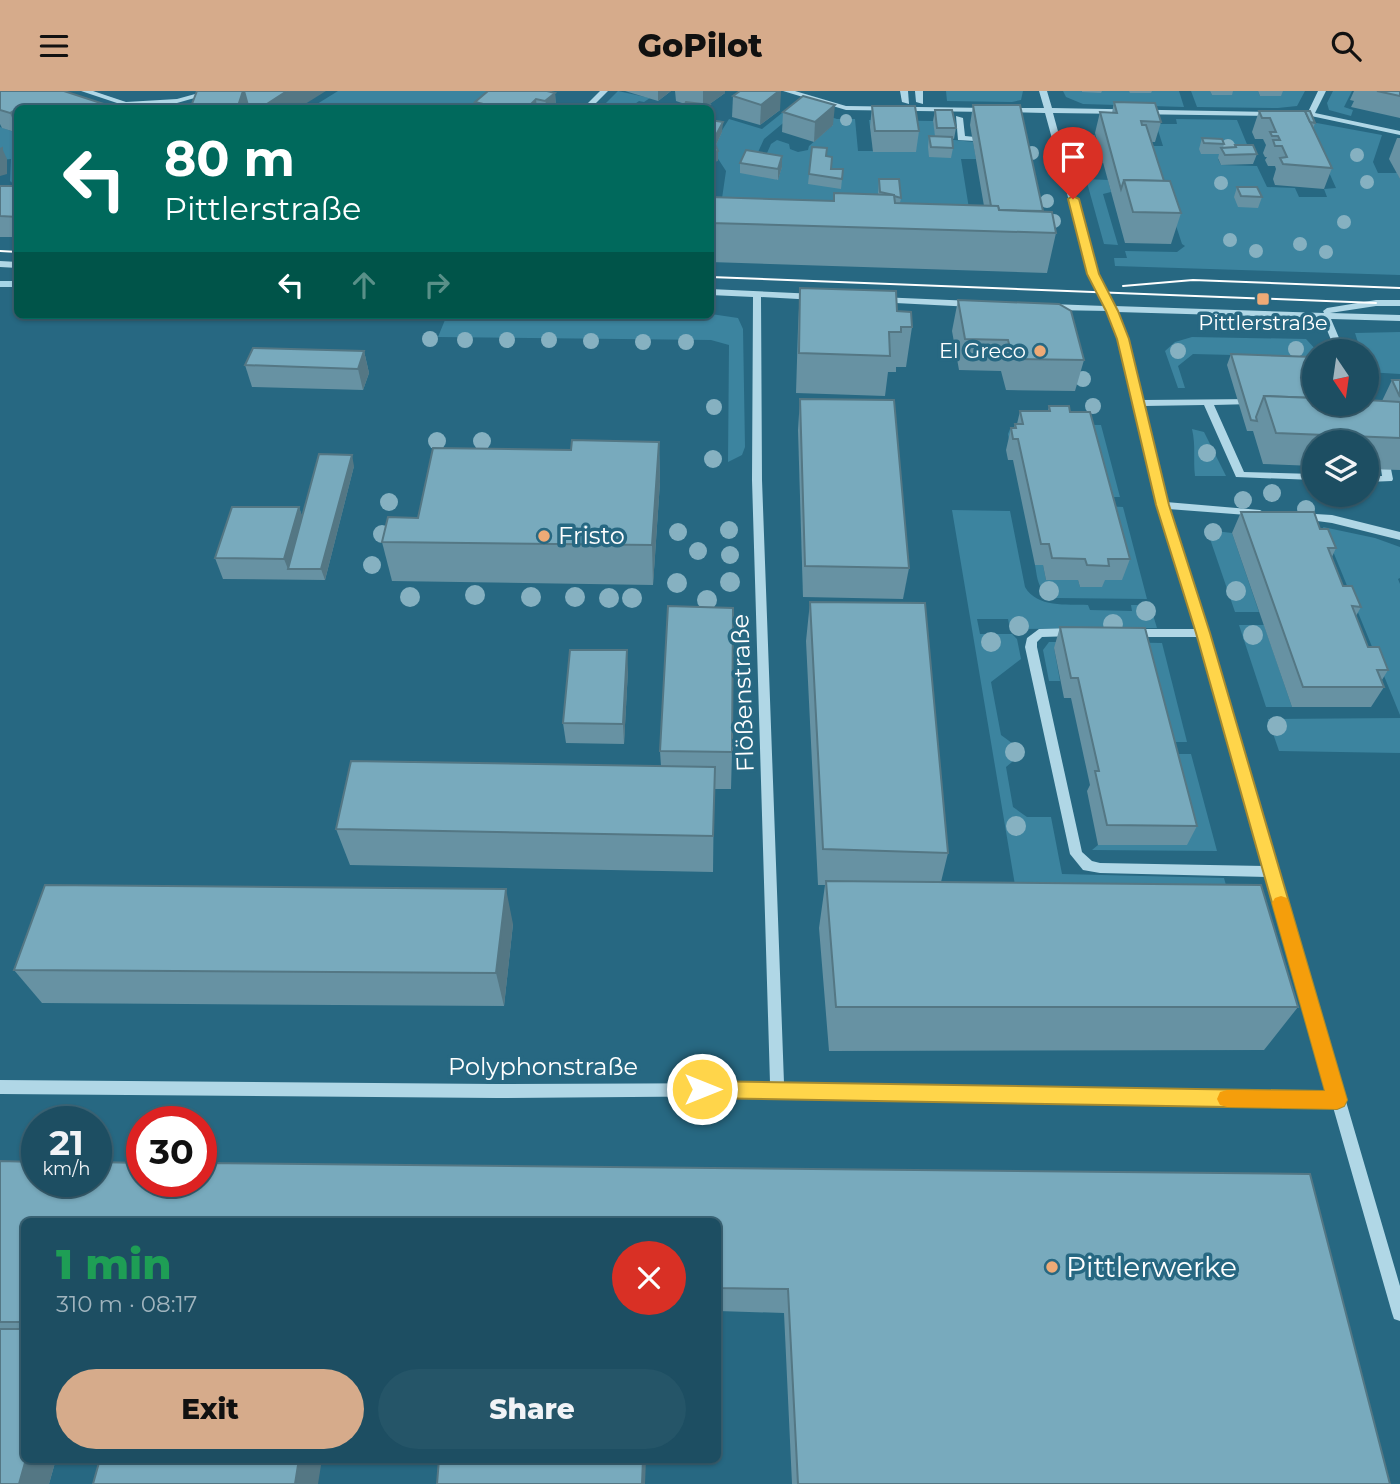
<!DOCTYPE html>
<meta charset="utf-8">
<style>
:root{--surface:#1d4e62;--page:#255568;--text:#f1f3f6;--muted:#a0b4be;--line:#3b6577;--accent:#d6ab8b}
body{margin:0;font-family:Montserrat,sans-serif;background:var(--page);color:var(--text);height:100vh;display:flex;flex-direction:column;font-size:26px;white-space:nowrap}
*{box-sizing:border-box;margin:0}
p{font-size:23px;color:var(--muted)}
.icon{flex:none;width:38px;height:38px;fill:none;stroke:currentColor;stroke-width:2;stroke-linecap:round;stroke-linejoin:round}
.map{position:relative;flex:1;overflow:hidden}
.sheet{position:absolute;left:21px;top:1127px;width:700px;height:245px;display:flex;flex-direction:column;background:var(--surface);border-radius:10px;box-shadow:0 2px 5px #0004,0 0 0 2px var(--line)}
.sheet>*{flex:none}
.banner{position:absolute;left:14px;top:14px;width:700px;height:214px;border-radius:10px;box-shadow:0 2px 5px #0004,0 0 0 2px var(--line);background:#00695c;color:#fff;overflow:hidden}
.needle{width:46px;rotate:167deg}
.fabs{position:absolute;left:1302px;top:248px;display:grid;gap:14px}
.fabs a{display:grid;place-items:center;width:77px;height:77px;border-radius:50%;background:var(--surface);box-shadow:0 2px 5px #0004,0 0 0 2px var(--line);font-size:35px}
.speed{position:absolute;left:21px;top:1015px;display:flex;gap:14px;font-size:35px;font-weight:700;text-align:center}
.speed>*{display:grid;place-content:center;width:91px;height:91px;border-radius:50%;background:var(--surface);box-shadow:0 2px 5px #0004,0 0 0 2px var(--line);line-height:1}
.speed small{font-size:18px;font-weight:400}
.speed .limit{border:10px solid #d22;background:#fff;color:#111}
.pin{position:absolute;display:grid;place-items:center;width:60px;height:60px;color:#fff;margin:-72px -30px;border-radius:50% 50% 50% 0;rotate:-45deg;box-shadow:0 0 7px #0007}
.pin .icon{rotate:45deg}
.me{position:absolute;width:77px;margin:-38px;rotate:90deg;stroke-linejoin:round;filter:drop-shadow(0 0 5px #0008)}
.turn{display:flex;align-items:center;gap:24px;height:147px;padding:0 35px;font-size:32px}
.turn .icon{width:91px;height:91px;stroke-width:2.5}
.turn b{display:block;font-size:49px;line-height:60px}
.lanes{display:flex;align-items:center;height:66px;padding:0 35px;background:#0003;justify-content:center;gap:35px;direction:ltr}
.lanes .off{opacity:.35}
.round{display:grid;place-items:center;flex:none;width:74px;height:74px;border-radius:37px;background:var(--page)}
.headline{display:flex;align-items:center;justify-content:space-between;height:119px;padding:0 35px}
h1{font-size:42px;font-weight:800;line-height:52px;color:#1e9e55}
.action{display:flex;gap:14px;margin-top:auto;padding:14px 35px}
.action a{flex:1;height:80px;border-radius:42px;background:var(--accent);color:#111;font-size:28px;font-weight:800;line-height:80px;text-align:center}
.action a+a{background:var(--page);color:var(--text)}
header{display:flex;justify-content:space-between;align-items:center;height:91px;padding:0 35px;background:var(--accent);color:#111;font-size:32px;font-weight:800}
.map>svg:first-child{display:block}
</style>
<header><svg class="icon" aria-label="menu" viewBox="0 0 24 24"><path d="M4 6h16M4 12h16M4 18h16"/></svg>GoPilot<svg class="icon" aria-label="search" viewBox="0 0 24 24"><circle cx="10" cy="10" r="6"/><path d="M15 15l6 6"/></svg></header>
<div class="map">
<svg width="1400" height="1393" viewBox="0 0 1400 1393">
<rect width="100%" height="100%" fill="#276882"/>
<g fill="#3c849f">
<path d="M338 0H522L493 18H309Z"/>
<path d="M618 0 650 7 644 11 639 10 629 17 600 18Z"/>
<path d="M946 0H1023L1021 9 1012 11 947 10Z"/>
<path d="M1063 0H1179L1184 16 1083 13 1066 6Z"/>
<path d="M1191 0H1210L1212 4 1230 0H1258L1260 5 1279 0H1305L1297 15 1278 17 1197 16Z"/>
<path d="M1333 0H1352L1344 16 1353 19 1351 25 1329 19 1327 12Z"/>
<path d="M792 14 794 23 764 48 754 70 777 89 781 76 763 71 771 53 777 49 789 53 790 58 798 61 808 59 809 55 832 35 809 19 837 28H855L858 60H916L870 36 869 29 933 30 936 47 973 51 976 68H961L972 136 879 112 721 114 726 80 711 57 729 28 762 38Z"/>
<path d="M1176 28 1237 29 1251 63 1218 68 1221 74 1257 75 1267 96 1295 97 1299 106H1327L1324 98 1336 97 1306 30 1382 44 1373 71 1378 82H1397L1400 88V184L1115 175 1114 167H1127L1125 160 1177 161 1185 155 1182 153 1150 55H1163L1156 33H1177Z"/>
<path d="M0 36 17 42V96L10 90 11 68 0 69Z"/>
<path d="M1074 43 1095 44 1103 72H1082Z"/>
<path d="M1086 88 1108 89 1111 101 1103 103 1118 154 1104 153Z"/>
<path d="M711 223 738 227 743 238 745 356 742 364 728 371 729 254 711 249 438 246 447 224Z"/>
<path d="M1400 241V283L1367 281V261H1361L1355 242Z"/>
<path d="M1192 246 1306 248 1318 261H1314V266L1193 263 1178 275 1185 297H1178L1165 260 1175 251Z"/>
<path d="M1024 333 1101 334 1120 406H1101L1018 354H1010L1008 343 1010 338Z"/>
<path d="M1192 338 1204 341 1226 385H1195C1193 368 1196 355 1192 338Z"/>
<path d="M1103 415 1123 416 1147 508 1057 507C1038 502 1038 491 1035 474H1043L1046 489H1078L1080 496 1102 495Z"/>
<path d="M952 419 1010 420 1025 496C1037 517 1067 513 1088 514L1090 519 1132 520 1131 514H1150L1157 537 1010 538 1008 528H977L980 543H1012L1017 548 1021 568 991 591 1001 644 1024 661 1006 676 1013 716 1027 726H1051L1062 783 1224 787 1233 819 1019 818Z"/>
<path d="M1323 436 1375 447 1400 456V487L1398 488 1400 493V624Z"/>
<path d="M1207 439 1232 442 1259 521H1235Z"/>
<path d="M1239 534H1264L1292 616H1266Z"/>
<path d="M1049 551H1080L1054 557 1060 590H1049L1043 559Z"/>
<path d="M1106 551 1162 552 1187 651H1160Z"/>
<path d="M1400 627V662L1279 660 1268 628Z"/>
<path d="M1163 663H1191L1217 760 1092 759 1098 754H1187Z"/>
</g>
<g fill="none" stroke-linecap="round" stroke-linejoin="round">
<rect fill="#a4d5e7" fill-rule="evenodd" x="0" y="190" width="18" height="6"/>
<g fill="#b0d7e6" fill-rule="evenodd">
<path d="M81 0H93L126 11 177 8 206 0H219L177 12 126 15Z"/>
<path d="M600 0H608L590 18H582Z"/>
<path d="M783 0H795L846 15 989 17 993 19 989 21 846 19Z"/>
<path d="M900 0H908L909 13 902 11Z"/>
<path d="M915 0H923V13L916 11Z"/>
<path d="M1039 0H1047L1052 17 1272 21 1276 23 1272 25 1053 22 1097 183 1114 215 1324 222 1323 220 1327 217 1376 209H1400V215H1376L1330 222 1400 224V230L1331 228 1345 261H1336L1322 227 1117 221 1128 248 1142 309 1255 308V312L1252 313 1214 314 1244 381 1314 383V389L1236 386 1204 314 1144 315 1166 411 1260 419 1265 422 1260 425 1168 418 1209 542 1400 1195V1230L1394 1228 1392 1222 1333 1016 753 1005 496 1007 0 1003V989L496 993 770 992 752 389 753 206 710 204V198L816 203 820 206 816 209 761 206 762 389 784 992 1329 1002 1267 786 1100 782 1083 779 1070 763 1025 556 1027 547 1039 538 1074 537 1080 541 1074 545 1042 546 1037 551V556L1082 761 1092 770 1100 772 1264 775 1199 546H1131L1125 542 1131 538H1196L1157 414 1118 248 1108 220 1051 219 1047 216 1051 213 1105 215 1089 183 1045 22 1007 21 1003 19 1007 17H1044Z"/>
<path d="M1318 0H1326L1315 22 1400 40V44L1311 25H1291L1290 23 1294 21H1308Z"/>
<path d="M956 25 963 27 965 45 975 46V50L958 49Z"/>
<path d="M0 170 18 171V177L0 176Z"/>
<path d="M879 206 973 210 977 213 973 216 876 211 875 209Z"/>
<path d="M1386 375 1391 378 1393 388 1392 390 1367 391V385H1382L1381 378Z"/>
<path d="M1299 422 1332 424 1400 441V449L1332 432 1295 427 1294 425Z"/>
</g>
<g stroke="#fff" stroke-width="2">
<path d="M0 160 18 161"/>
<path d="M710 186 1376 212"/>
<path d="M1123 195 1193 189 1400 197"/>
</g>
</g>
<g fill="#86b1c1">
<circle cx="846" cy="29" r="6"/>
<circle cx="1228" cy="55" r="7"/>
<circle cx="1032" cy="62" r="7"/>
<circle cx="1357" cy="64" r="7"/>
<circle cx="1367" cy="91" r="7"/>
<circle cx="1221" cy="92" r="7"/>
<circle cx="1047" cy="110" r="7"/>
<circle cx="1054" cy="130" r="7"/>
<circle cx="1344" cy="131" r="7"/>
<circle cx="1230" cy="149" r="7"/>
<circle cx="1300" cy="153" r="7"/>
<circle cx="1256" cy="160" r="7"/>
<circle cx="1326" cy="161" r="7"/>
<circle cx="430" cy="248" r="8"/>
<circle cx="465" cy="249" r="8"/>
<circle cx="507" cy="249" r="8"/>
<circle cx="549" cy="249" r="8"/>
<circle cx="591" cy="250" r="8"/>
<circle cx="643" cy="251" r="8"/>
<circle cx="686" cy="251" r="8"/>
<circle cx="1296" cy="258" r="8"/>
<circle cx="1178" cy="260" r="8"/>
<circle cx="1083" cy="288" r="8"/>
<circle cx="1093" cy="315" r="8"/>
<circle cx="714" cy="316" r="8"/>
<circle cx="437" cy="350" r="9"/>
<circle cx="482" cy="350" r="9"/>
<circle cx="1207" cy="362" r="9"/>
<circle cx="713" cy="368" r="9"/>
<circle cx="1272" cy="402" r="9"/>
<circle cx="1243" cy="409" r="9"/>
<circle cx="389" cy="411" r="9"/>
<circle cx="1306" cy="418" r="9"/>
<circle cx="729" cy="439" r="9"/>
<circle cx="678" cy="441" r="9"/>
<circle cx="1213" cy="441" r="9"/>
<circle cx="382" cy="443" r="9"/>
<circle cx="698" cy="460" r="9"/>
<circle cx="730" cy="464" r="9"/>
<circle cx="372" cy="474" r="9"/>
<circle cx="730" cy="491" r="10"/>
<circle cx="677" cy="492" r="10"/>
<circle cx="1049" cy="500" r="10"/>
<circle cx="1236" cy="500" r="10"/>
<circle cx="475" cy="504" r="10"/>
<circle cx="410" cy="506" r="10"/>
<circle cx="531" cy="506" r="10"/>
<circle cx="575" cy="506" r="10"/>
<circle cx="609" cy="507" r="10"/>
<circle cx="632" cy="507" r="10"/>
<circle cx="707" cy="509" r="10"/>
<circle cx="1146" cy="520" r="10"/>
<circle cx="1113" cy="533" r="10"/>
<circle cx="1019" cy="535" r="10"/>
<circle cx="1253" cy="544" r="10"/>
<circle cx="991" cy="551" r="10"/>
<circle cx="1277" cy="635" r="10"/>
<circle cx="1015" cy="661" r="10"/>
<circle cx="1016" cy="735" r="10"/>
</g>
<g fill="#6792a3">
<path d="M0 0 116 17 117 18H18V42L2 37 0 33Z"/>
<path d="M488 0H552V1L555 2 556 18H476L475 11Z"/>
<path d="M625 0H671L658 10Z"/>
<path d="M675 0H725V2L708 14H710V18H683L685 13 676 10Z"/>
<path d="M1082 0H1102L1101 2 1082 1Z"/>
<path d="M1129 0H1152L1151 2H1130Z"/>
<path d="M1210 0H1233L1232 4H1212Z"/>
<path d="M1250 0H1283L1281 5H1260L1258 0Z"/>
<path d="M1354 0H1400V27L1351 16 1354 10 1350 9Z"/>
<path d="M733 5 780 19 760 34 732 26Z"/>
<path d="M1114 11 1161 31 1155 51H1152L1164 90 1181 122 1171 153 1125 152 1095 42 1100 21 1112 22Z"/>
<path d="M973 14 1043 120 1056 142 1047 182 710 171V106L833 110 834 102 878 103 879 88 901 107 900 112 984 115 970 34Z"/>
<path d="M872 15 919 40 916 61H873L870 36Z"/>
<path d="M935 19 956 37 954 48 952 47 953 57 951 67 929 66 928 56 929 45H935L933 30Z"/>
<path d="M1259 20 1315 32 1313 38 1332 77 1324 98 1275 94 1273 88 1276 78 1275 75H1268L1265 69 1267 66H1265L1263 62 1266 54 1263 48H1255L1252 41Z"/>
<path d="M783 21 833 34 814 51 782 41Z"/>
<path d="M710 29 722 41 716 54 718 60V70L710 71Z"/>
<path d="M1202 47 1224 53 1223 57 1234 56 1235 54 1257 63 1253 73 1221 74 1218 67 1219 63H1201L1199 58Z"/>
<path d="M1397 47H1400V88L1389 68Z"/>
<path d="M812 56 827 65 831 78H843L841 98 808 93Z"/>
<path d="M740 72 782 76 778 89 740 82Z"/>
<path d="M0 95 18 100V146H0Z"/>
<path d="M1237 96 1262 106 1258 117 1238 116 1234 106Z"/>
<path d="M800 197 897 220 912 236 906 276H896V281H888L885 305 796 302 798 237Z"/>
<path d="M958 209 1084 269 1075 300 1006 299 1001 280 959 279 952 240Z"/>
<path d="M364 260 369 282 363 299 252 296 245 274Z"/>
<path d="M1231 263 1314 313 1382 310 1392 289H1400V379L1367 378V352H1314V375L1263 373 1253 340H1247L1227 274Z"/>
<path d="M800 308 909 477 903 508 803 506 798 339Z"/>
<path d="M1049 315 1070 321 1130 468 1122 489H1105L1102 496H1080L1078 489H1046L1043 474H1035L1013 369H1008L1006 359 1011 337H1014L1015 333H1017L1020 320H1048Z"/>
<path d="M659 351 660 391 653 494 392 490 382 451 418 427 571 359Z"/>
<path d="M354 375 325 489 223 488 215 467 299 416 302 425Z"/>
<path d="M1241 421 1320 438 1336 457 1332 466 1343 495 1361 516 1356 525 1368 556 1388 579 1382 589 1384 596 1371 616H1292L1232 442Z"/>
<path d="M810 511 948 762 941 791 1298 916 1264 959 829 960 819 837 825 794H818L806 550Z"/>
<path d="M1060 536 1197 735 1187 754H1098L1087 700 1090 694 1071 607H1064L1054 557Z"/>
<path d="M628 579 624 653 566 652 563 632Z"/>
<path d="M660 660 732 661 731 698H714L713 781 350 774 336 738 661 675Z"/>
<path d="M513 833 504 915 42 912 14 879Z"/>
<path d="M0 1070 1310 1083 1390 1393H792L784 1222 718 1220V1130H24V1368H56L49 1393H0Z"/>
</g>
<g fill="#547784">
<path d="M243 0H244L249 18H237Z"/>
<path d="M287 0H326L297 18H263L267 13Z"/>
<path d="M545 0H552V4L555 2 556 18H546Z"/>
<path d="M658 0H671L658 10Z"/>
<path d="M703 0H725V2L703 18Z"/>
<path d="M779 0H781L780 19 760 34 761 14Z"/>
<path d="M536 8 537 18H526Z"/>
<path d="M835 14 833 34 814 51 815 31Z"/>
<path d="M15 19 18 24V40L10 22Z"/>
<path d="M723 31 722 41 716 54V44Z"/>
<path d="M2 57 7 68V83L0 85V73Z"/>
<path d="M718 60V70L710 71V61Z"/>
<path d="M782 65V76L778 89V78Z"/>
<path d="M364 260 369 282 363 299 358 278Z"/>
<path d="M659 351 660 391 653 494 652 454Z"/>
<path d="M352 364 354 375 325 489 321 478Z"/>
<path d="M299 416 306 438 288 478 284 468Z"/>
<path d="M627 559 628 579 624 653 623 633Z"/>
<path d="M506 798 513 833 504 915 496 882Z"/>
<path d="M26 1368H56L49 1393H19Z"/>
<path d="M299 1368H322L318 1393H295Z"/>
<path d="M643 1368H646L645 1393H642Z"/>
</g>
<g fill="#78aabd" stroke="#547784" stroke-width="2">
<path d="M0 0H64L116 17 18 18V20L15 19 10 22 0 19Z"/>
<path d="M197 0H243L237 18H190Z"/>
<path d="M244 0H287L267 13 263 18H249Z"/>
<path d="M488 0H547L555 2 545 10 536 8 526 18H504L475 11Z"/>
<path d="M740 0H779L761 14 733 5Z"/>
<path d="M1377 0H1400V5Z"/>
<path d="M803 5 835 14 815 31 783 21Z"/>
<path d="M686 11 710 14 708 18H683Z"/>
<path d="M1114 11 1155 12 1161 31 1141 30 1142 34H1146L1164 90 1124 89 1121 98 1100 21 1117 22Z"/>
<path d="M973 14H1020L1043 120 999 119 998 115H991Z"/>
<path d="M872 15H915L919 40H875Z"/>
<path d="M935 19H952L956 37H937Z"/>
<path d="M1259 20H1305L1332 77 1283 73 1280 67 1287 66 1282 55H1275L1273 49H1280L1278 45H1272L1270 41H1276L1270 27H1262Z"/>
<path d="M1305 20H1310L1315 32 1310 31Z"/>
<path d="M710 29 723 31 716 44 710 43Z"/>
<path d="M929 45 952 46 953 57 931 56Z"/>
<path d="M712 46 718 60 710 61V47Z"/>
<path d="M1202 47 1222 48 1224 53 1204 52Z"/>
<path d="M1235 54H1253L1257 63 1225 64 1221 57 1236 56Z"/>
<path d="M812 56 827 57 826 65 832 66 831 78H843L842 88 809 83Z"/>
<path d="M2 57V73H0V58Z"/>
<path d="M746 59 782 65 778 78 740 72Z"/>
<path d="M879 88H899L901 107 894 105V104L880 101Z"/>
<path d="M1124 89 1170 90 1181 122 1133 121Z"/>
<path d="M0 95H14L17 98 15 103H18V126L0 125Z"/>
<path d="M1237 96H1257L1262 106 1241 105Z"/>
<path d="M834 102 894 104 895 112 998 115 999 119 1052 121 1056 142 710 132V106L834 110Z"/>
<path d="M800 197 896 200 897 220 911 221 912 236H901V241H889L890 265 799 262Z"/>
<path d="M958 209 1059 213 1071 220 1084 269 1013 268 1008 249 965 248Z"/>
<path d="M253 257 364 260 358 278 245 274Z"/>
<path d="M1231 263 1314 266V307L1264 305 1256 326 1257 330 1251 329Z"/>
<path d="M1392 289H1400V306Z"/>
<path d="M1264 305 1314 307V313H1367V309L1400 311V347L1276 342Z"/>
<path d="M800 308 894 309 909 477 805 475Z"/>
<path d="M1049 315H1069L1070 321H1090L1130 468H1108L1109 475 1087 474 1085 468 1052 467 1049 453H1041L1018 348H1013L1011 337H1016L1015 333H1023L1020 320H1050Z"/>
<path d="M572 349 659 351 652 454 382 451 388 426 418 427 433 357 571 359Z"/>
<path d="M319 363 352 364 321 478H288Z"/>
<path d="M232 416H299L284 468 215 467Z"/>
<path d="M1241 421H1314L1320 438H1328L1336 457H1328L1343 495H1352L1361 516 1352 515 1368 556H1379L1388 579H1377L1384 596H1303Z"/>
<path d="M810 511 925 512 948 762 823 758Z"/>
<path d="M668 515 733 517 732 661 660 660Z"/>
<path d="M1060 536 1145 537 1197 735 1107 734 1095 680H1099L1078 587H1071Z"/>
<path d="M570 559H627L623 633 563 632Z"/>
<path d="M351 670 715 676 713 745 336 738Z"/>
<path d="M826 790 1261 794 1298 916H836Z"/>
<path d="M45 794 506 798 496 882 14 879Z"/>
<path d="M0 1070 37 1071V1090H96V1071L142 1072V1090H201V1072L1310 1083 1390 1393H798L788 1198 718 1197V1130H24V1231H0Z"/>
<path d="M0 1238H24V1368H26L19 1393H0Z"/>
<path d="M100 1368H299L295 1393H93Z"/>
<path d="M439 1368H643L642 1393H437Z"/>
</g>
<path fill="#ffd54a" stroke="#a68a30" stroke-width="2" d="M1073 105 1079 108 1099 183 1118 220 1129 248 1169 414 1210 542 1347 1009 1344 1015 1337 1018 702 1007 695 1005 692 998 695 992 702 990 1325 1000 1196 542 1156 414 1117 248 1106 220 1087 183 1068 108Z"/>
<path fill="#f59e0b" d="M1281 805 1287 807 1289 812 1347 1009 1344 1015 1337 1018 1227 1016 1220 1014 1217 1008 1220 1001 1227 999 1325 1000 1272 812 1275 807Z"/>
<g fill="#eeaa76" stroke="#276882" stroke-width="2.5">
<rect x="1256" y="201" width="14" height="14" rx="3.5"/>
<circle cx="1040" cy="260" r="7"/>
<circle cx="544" cy="445" r="7"/>
<circle cx="1052" cy="1176" r="7"/>
</g>
<g text-anchor="middle" stroke-width="7" stroke-linejoin="round" paint-order="stroke">
<g font-size="21" fill="#fff" stroke="#276882">
<text x="1263" y="239">Pittlerstraße</text>
<text x="1026" y="267" text-anchor="end">El Greco</text>
</g>
<g font-size="24" fill="#fff" stroke="#276882" text-anchor="start">
<text x="558" y="453">Fristo</text>
</g>
<g font-size="24" fill="#fff" stroke="#276882">
<text transform="translate(743 602) rotate(-92)" y="8">Flößenstraße</text>
<text x="543" y="984">Polyphonstraße</text>
</g>
<g font-size="28" fill="#fff" stroke="#276882" text-anchor="start">
<text x="1066" y="1186">Pittlerwerke</text>
</g>
</g>
</svg>
<div class="fabs">
<a><svg class="needle" viewBox="-14 -14 28 28"><path d="M0-13l5 13h-10z" fill="#e53935"/><path d="M0 13l5-13h-10z" fill="#a0b4be"/></svg></a>
<a><svg class="icon" aria-label="layers" viewBox="0 0 24 24"><path d="M12 4l9 5-9 5-9-5zM3 14l9 5 9-5"/></svg></a>
</div>
<div class="speed"><div>21<small>km/h</small></div><div class="limit">30</div></div>
<div class="pin" style="left:1073px;top:108px;background:#d93025"><svg class="icon" aria-label="arrive" viewBox="0 0 24 24"><path d="M6 21V4h12l-3 4 3 4H6"/></svg></div>
<svg class="me" style="left:702px;top:998px" viewBox="-20 -20 40 40"><circle r="17" fill="#ffd54a" stroke="#fff" stroke-width="3"/><path d="M0-11L8 9 0 5-8 9z" fill="#fff"/></svg>
<div class="banner">
<div class="turn"><svg class="icon" aria-label="left" viewBox="0 0 24 24"><path d="M17 20v-9H6M10 6l-5 5 5 5"/></svg><div><b>80 m</b>Pittlerstraße</div></div>
<div class="lanes"><svg class="icon" aria-label="left" viewBox="0 0 24 24"><path d="M17 20v-9H6M10 6l-5 5 5 5"/></svg><svg class="icon off" aria-label="ahead" viewBox="0 0 24 24"><path d="M12 20V5M6 11l6-6 6 6"/></svg><svg class="icon off" aria-label="right" viewBox="0 0 24 24"><path d="M7 20v-9h11M14 6l5 5-5 5"/></svg></div>
</div>
<section class="sheet">
<div class="headline"><div><h1>1 min</h1><p>310 m · 08:17</p></div><a class="round" style="background:#d93025;color:#fff"><svg class="icon" aria-label="close" viewBox="0 0 24 24"><path d="M6 6l12 12M18 6L6 18"/></svg></a></div>
<div class="action"><a>Exit</a><a>Share</a></div>
</section>
</div>
